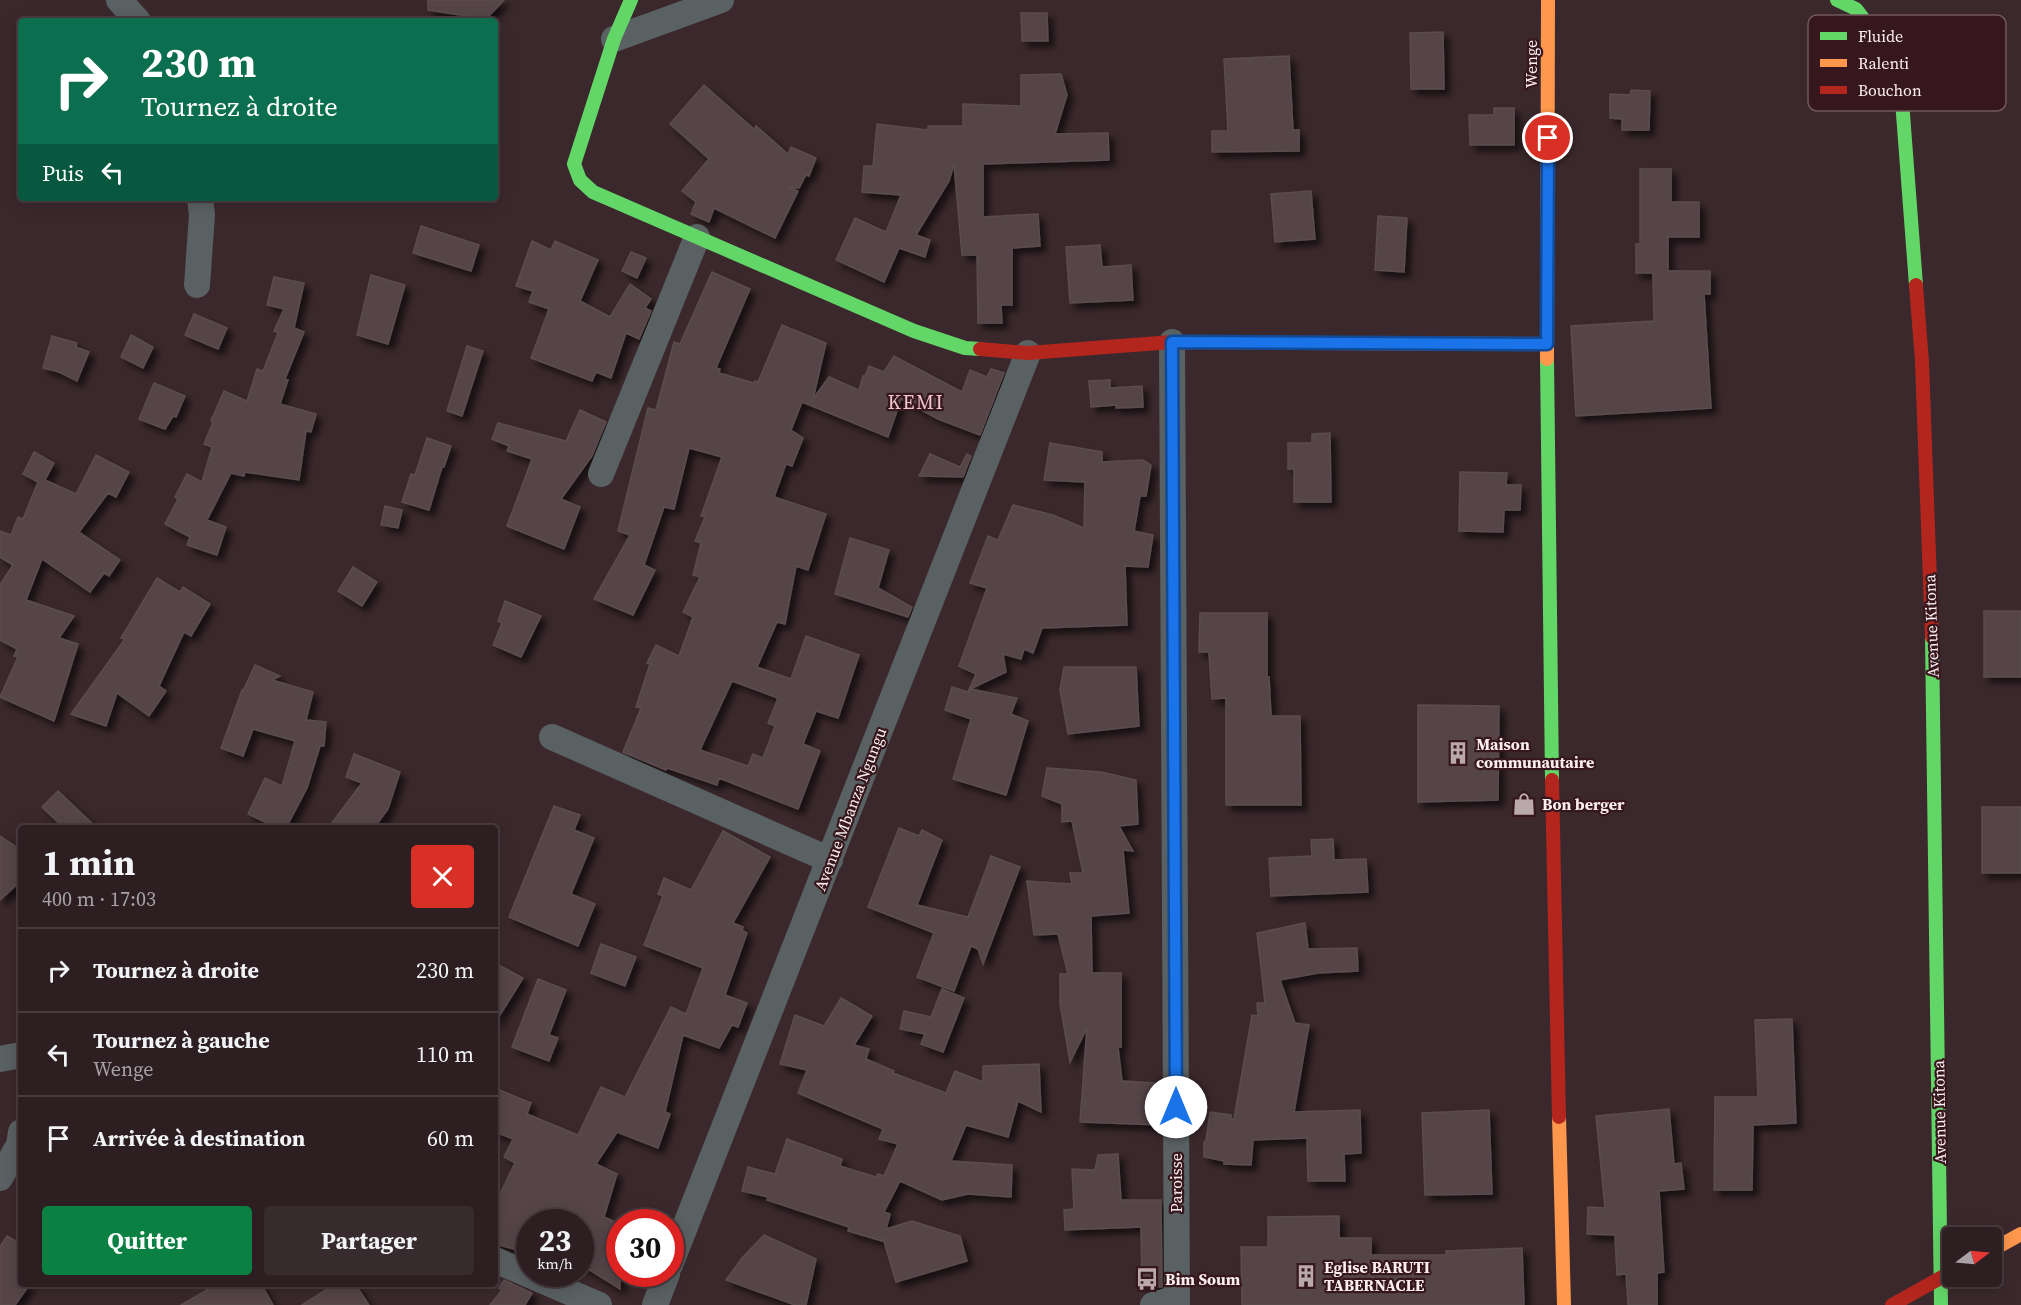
<!DOCTYPE html>
<html lang="fr">
<meta charset="utf-8">
<style>
:root{--surface:#2c1e21;--page:#382b2e;--text:#f1f3f6;--muted:#a6a2a5;--line:#483c3f;--accent:#0b8043}
body{margin:0;font-family:"Source Serif 4",serif;background:var(--page);color:var(--text);height:100vh;display:flex;flex-direction:column;font-size:22px;white-space:nowrap}
*{box-sizing:border-box;margin:0}
p{font-size:20px;color:var(--muted)}
.icon{flex:none;width:33px;height:33px;fill:none;stroke:currentColor;stroke-width:2;stroke-linecap:round;stroke-linejoin:round}
.map{position:relative;flex:1;overflow:hidden}
.side{position:absolute;left:18px;top:825px;width:480px;height:462px;display:flex;flex-direction:column;background:var(--surface);border-radius:6px;box-shadow:0 3px 15px #0003,0 0 0 2px var(--line)}
.side>*{flex:none}
.guide{position:absolute;left:18px;top:18px;width:480px;height:183px;border-radius:6px;box-shadow:0 3px 15px #0003,0 0 0 2px var(--line);background:#0b6e4f;color:#fff;overflow:hidden}
.needle{width:39px;rotate:74deg}
.controls{position:absolute;left:1942px;top:1227px;display:grid;gap:12px}
.controls a{display:grid;place-items:center;width:60px;height:60px;border-radius:6px;background:var(--surface);box-shadow:0 3px 15px #0003,0 0 0 2px var(--line);font-size:30px}
.speed{position:absolute;left:516px;top:1209px;display:flex;gap:12px;font-size:30px;font-weight:700;text-align:center}
.speed>*{display:grid;place-content:center;width:78px;height:78px;border-radius:50%;background:var(--surface);box-shadow:0 3px 15px #0003,0 0 0 2px var(--line);line-height:1}
.speed small{font-size:15px;font-weight:400}
.speed .limit{border:9px solid #d22;background:#fff;color:#111}
.pin{position:absolute;display:grid;place-items:center;width:51px;height:51px;color:#fff;margin:-26px;border:3px solid #fff;border-radius:50%;box-shadow:0 2px 6px #0007}
.me{position:absolute;width:66px;margin:-33px;rotate:0deg;stroke-linejoin:round;filter:drop-shadow(0 0 4px #0008)}
.turn{display:flex;align-items:center;gap:21px;height:126px;padding:0 24px;font-size:27px}
.turn .icon{width:78px;height:78px;stroke-width:2.5}
.turn b{display:block;font-size:42px;line-height:51px}
.then{display:flex;align-items:center;height:57px;padding:0 24px;background:#0003;gap:12px;font-size:22px}
.round{display:grid;place-items:center;flex:none;width:63px;height:63px;border-radius:6px;background:var(--page)}
.head{display:flex;align-items:center;justify-content:space-between;height:102px;padding:0 24px}
h1{font-size:36px;font-weight:700;line-height:45px}
.primary-button{display:flex;gap:12px;margin-top:auto;padding:12px 24px}
.primary-button a{flex:1;height:69px;border-radius:6px;background:var(--accent);color:#fff;font-size:24px;font-weight:700;line-height:69px;text-align:center}
.primary-button a+a{background:var(--page);color:var(--text)}
ul{padding:0;list-style:none}
li{display:flex;align-items:center;gap:18px;height:84px;padding:0 24px;border-top:2px solid var(--line)}
li div{flex:1}
li b{display:block;font-size:22px}
li em{font-style:normal}
.map>svg:first-child{display:block}
</style>
<div class="map">
<svg width="2021" height="1305" viewBox="0 0 2021 1305">
<defs>
<filter id="shadow"><feDropShadow dx="5.5" dy="5.5" stdDeviation="3" flood-color="#0009"/></filter>
</defs>
<rect width="100%" height="100%" fill="#3a282c"/>
<g fill="#544548" stroke="#5b4c4f" stroke-width="1.5" fill-rule="evenodd" filter="url(#shadow)">
<path d="M428 0H504L486 19 428 10Z"/>
<path d="M1021 13H1047L1048 41H1022Z"/>
<path d="M1443 32 1444 89H1411L1410 33Z"/>
<path d="M1289 56 1293 130H1299V151L1212 152V131H1228L1224 59Z"/>
<path d="M1061 74 1067 95 1055 134 1108 133 1109 160 983 164V217L1038 214 1040 246 1012 248V305H1001L1002 323H978L977 255H962L954 164 949 181 916 235 930 240 925 257 899 248 884 282 836 260 855 218 886 232 901 195 862 192 864 166H873L877 124 928 130V126H963V104L1021 106V75Z"/>
<path d="M704 85 754 129 756 126 788 154 791 147 816 158 809 176 806 175 799 188 789 187 798 191 775 238 714 208 709 222 691 214 696 202 682 191 709 159 670 124Z"/>
<path d="M1631 90 1650 91 1649 130H1622V119L1610 118V94L1630 95Z"/>
<path d="M1494 108H1514V145H1470L1469 115H1494Z"/>
<path d="M1640 169H1671V202H1699V237H1668V271H1710V294H1704L1711 408 1576 416 1571 326 1654 321 1653 273H1636V244H1640Z"/>
<path d="M1311 191 1315 239 1275 242 1271 194Z"/>
<path d="M1378 216 1407 218 1404 272 1375 270Z"/>
<path d="M421 226 479 245 471 271 413 253Z"/>
<path d="M532 241 551 250 555 241 598 260 580 301 610 317 630 284 651 299 645 308 651 311 639 339 626 333 611 378 596 372 592 381 531 358 549 309 529 302 533 291 516 286Z"/>
<path d="M1100 245 1102 267 1131 265 1133 300 1070 303 1066 247Z"/>
<path d="M631 252 646 258 637 278 622 271Z"/>
<path d="M712 272 750 289 716 368 720 369 719 373 754 383 755 381 758 382 782 325 826 343 813 399 829 377 859 390 863 376H865L869 366 884 372 894 356 962 392 970 370 987 377 991 369 1004 373 980 435 938 419 901 399 888 437 802 402 791 430 803 438 792 466 786 464 774 497 826 514 808 570 796 566 785 624 777 622 757 667 791 679 806 636 859 655 838 718 816 711 803 744 820 751 798 809 719 778 717 785 667 768 666 770 623 752 641 708 636 707 650 664 647 663 656 645 679 656 693 617 683 612 700 577 693 575 701 543 695 541 705 517 701 516 722 457 689 448 674 509 664 507 644 565 655 570 633 615 594 599 630 535 618 531 648 408 656 410 674 342 680 344ZM732 681 778 698 768 723 775 726 763 758 753 754 748 766 700 750Z"/>
<path d="M371 275 405 285 388 344 357 335Z"/>
<path d="M274 277 304 283 294 328 304 332 285 379 288 380 280 404 316 414 311 432 306 431 299 480 245 472 244 476 231 473 207 520 226 527 217 555 187 545 190 537 165 524 178 499 175 497 187 474 202 482 212 447 204 444 213 422 211 421 224 391 247 401 257 369 263 371 278 333 274 331 284 309 267 305Z"/>
<path d="M194 314 227 328 218 349 185 335Z"/>
<path d="M131 335 153 347 143 368 121 357Z"/>
<path d="M52 336 77 343 76 347 89 352 77 381 59 372 43 368Z"/>
<path d="M467 346 483 351 462 416 447 411Z"/>
<path d="M1110 380V388L1142 386 1143 407 1116 408V405L1091 407 1089 381Z"/>
<path d="M154 383 185 396 176 417 173 416 165 429 139 419Z"/>
<path d="M580 410 606 422 592 456 561 499 580 507 564 549 507 526 532 459 507 451 509 446 492 439 498 423 566 441Z"/>
<path d="M1330 433 1331 502H1294V469H1288V443H1312V434Z"/>
<path d="M427 438 451 446 444 467H442L429 510 402 502 411 474 415 475Z"/>
<path d="M1050 443 1102 452V462L1143 460 1151 465 1146 496H1140L1134 531 1153 535 1148 567 1125 566 1127 625 1042 628 1033 653 1024 649 1021 659 1003 654 1006 672 970 689 1017 698 1011 714 1028 721 1006 795 953 779 971 719 945 710 952 687 968 692 976 674 959 666 987 588 970 583 988 536 998 540 1013 505 1053 515 1084 528 1085 482 1044 480Z"/>
<path d="M34 452 54 463 45 480 76 494 96 455 129 472 116 497 108 493 79 532 120 560 109 576 104 573 90 592 42 559 26 600 74 616 59 638 78 644 54 721 0 697 18 657 14 656 17 649 0 640V585L13 565 0 557V531L11 535 18 517 23 519 38 482 23 474Z"/>
<path d="M930 454 960 467 967 454 971 456 963 477 919 476Z"/>
<path d="M1460 472 1507 473 1506 485H1521L1520 510H1504L1503 532 1459 531Z"/>
<path d="M385 506 402 510 398 528 381 525Z"/>
<path d="M850 538 889 550 878 588 912 607 908 617 835 594Z"/>
<path d="M353 567 377 582 362 606 338 591Z"/>
<path d="M157 578 180 592 183 587 210 604 191 636 184 632 159 686 166 691 149 716 117 693 106 726 71 714 125 639 121 638Z"/>
<path d="M505 601 541 616 521 657 493 645 502 623 498 621Z"/>
<rect x="1984" y="611" width="37" height="66"/>
<path d="M1200 613H1267V677H1269L1271 716H1300L1301 805H1226V698L1212 699 1209 652H1199Z"/>
<path d="M255 665 280 676 272 680 313 692 306 720 326 722 324 746H320L307 788 286 828H277L248 814 265 778 282 786 295 741 253 729 243 756 221 748 242 690 243 691Z"/>
<path d="M1064 667H1136L1139 726 1068 734 1060 690Z"/>
<path d="M1418 705 1499 706 1498 800 1418 802Z"/>
<path d="M354 754 400 772 388 809 374 828H328L362 783 346 777Z"/>
<path d="M1047 768 1101 772 1136 780 1138 824 1119 826 1133 851 1123 850 1129 913 1091 916 1092 973H1121V1047H1118L1122 1081 1156 1083 1161 1125 1080 1122 1087 1028 1070 1062 1060 1004V974H1068L1058 934 1034 935 1027 881 1072 884 1070 873H1083L1072 821 1062 822V804L1042 796Z"/>
<path d="M58 791 97 828H64L42 807Z"/>
<path d="M554 806 580 815 574 830 594 838 571 894 595 904 578 946 509 917Z"/>
<rect x="1982" y="807" width="39" height="66"/>
<path d="M899 828 919 836 922 830 942 840 917 905 968 917 991 856 1020 867 983 964 978 949 971 946 954 991 917 977 934 933 868 907Z"/>
<path d="M723 831 770 857 733 923 743 927 742 930 747 933 725 995 747 1003 738 1027 732 1025 719 1048 683 1035 665 1112 670 1114 658 1148 617 1132 596 1164 617 1174 604 1217 620 1224V1289L580 1264V1222H530V1259L519 1254 521 1251 495 1244V1204L515 1163 504 1157 513 1139 495 1132V1088L531 1103 527 1114 578 1135 601 1087 625 1097 671 1007 686 1014 703 968 644 945 663 896 658 894 664 878 691 890Z"/>
<path d="M0 836 21 850V881L0 900Z"/>
<path d="M1333 839 1334 860 1366 859 1368 892 1271 896 1269 858 1312 856 1311 840Z"/>
<path d="M1305 923 1308 949 1357 948 1358 971 1318 973 1280 980 1295 1023 1309 1025 1294 1112 1360 1110 1361 1153 1344 1154 1345 1181H1308L1307 1138 1253 1140 1251 1165 1224 1164V1161L1204 1157V1142L1206 1141 1210 1112 1231 1115V1119H1234L1252 1015 1258 1016 1257 1003H1265L1257 933Z"/>
<path d="M601 944 636 957 625 986 591 973Z"/>
<path d="M495 963 523 978 495 1023Z"/>
<path d="M538 979 566 990 549 1035 558 1038 549 1061 512 1047Z"/>
<path d="M942 989 964 998 943 1052 921 1044 925 1034 900 1029 904 1011 931 1017Z"/>
<path d="M841 998 872 1016 854 1045 869 1049 866 1059 894 1071 893 1073 946 1093 955 1071 983 1082V1066L1039 1064 1041 1112 1018 1101 1008 1137 966 1125 951 1161 1012 1165 1011 1197 968 1194 942 1200 900 1181 884 1212 890 1214 886 1229 912 1221 960 1236 967 1261 896 1282 883 1238 882 1241 848 1231 849 1227 767 1200 768 1197 742 1191 748 1167 775 1174 787 1139 842 1159 840 1166 876 1177 878 1174 884 1176 898 1144 879 1139 883 1129 798 1093 807 1070 780 1064 795 1015 824 1026Z"/>
<path d="M1792 1019 1796 1123 1753 1125 1752 1190H1714L1715 1097H1758L1755 1020Z"/>
<path d="M1669 1109 1674 1164 1681 1163 1684 1189 1659 1191 1664 1272 1657 1273V1305H1628L1626 1274 1617 1275 1615 1235 1587 1234 1588 1207 1605 1208 1596 1116Z"/>
<path d="M1489 1110 1492 1194 1425 1195 1422 1113Z"/>
<path d="M1118 1154 1121 1200H1161L1162 1287H1142L1141 1227 1065 1230 1064 1210 1074 1209 1072 1169 1095 1170 1098 1155Z"/>
<path d="M1339 1216V1238H1371V1255H1446V1251L1522 1248 1524 1305H1242L1241 1247H1268V1217Z"/>
<path d="M764 1235 816 1259 806 1305H795L726 1280 742 1258Z"/>
<path d="M7 1236 21 1244V1284H30L15 1305H0V1247Z"/>
<path d="M504 1280 532 1293 525 1305H490L502 1290 499 1288Z"/>
<path d="M217 1284H261L273 1305H181Z"/>
<path d="M335 1284H355L369 1305H302Z"/>
</g>
<g fill="none" stroke-linecap="round" stroke-linejoin="round">
<g stroke="#5a6162" stroke-width="26">
<path d="M119 0 138 21"/>
<path d="M614 39 721 0"/>
<path d="M197 285 202 215 200 198"/>
<path d="M1172 342 1177 1305"/>
<path d="M601 474 697 237"/>
<path d="M552 737 830 860"/>
<path d="M0 1059 21 1055"/>
<path d="M0 1178 19 1145 21 1132"/>
<path d="M495 1260 599 1305"/>
<path d="M670 1265 1028 353"/>
<path d="M655 1305 667 1274"/>
<path d="M1153 1305 1177 1298"/>
</g>
<g stroke="#63d668" stroke-width="14">
<path d="M631 0 614 39 574 164 580 180 593 192 914 331 965 348 980 349"/>
<path d="M1837 0 1856 9 1884 46 1902 101 1916 285"/>
<path d="M1547 359 1552 780"/>
<path d="M1932 637 1941 1305"/>
</g>
<g stroke="#ff974d" stroke-width="14">
<path d="M1324 343 1547 344"/>
<path d="M1547 359 1548 0"/>
<path d="M1559 1117 1564 1305"/>
<path d="M1992 1250 2021 1234"/>
</g>
<g stroke="#b3261e" stroke-width="14">
<path d="M1916 285 1922 362 1932 637"/>
<path d="M980 349 1028 353 1172 342 1324 343"/>
<path d="M1552 780 1559 1117"/>
<path d="M1892 1305 1953 1271"/>
</g>
</g>
<g fill="none" stroke-linecap="round" stroke-linejoin="round">
<g stroke="#114b97" stroke-width="15">
<path id="route" d="M1176 1107 1172 342 1547 344 1548 138"/>
</g>
<use href="#route" stroke="#1a73e8" stroke-width="10"/>
</g>
<defs>
<g id="building-bare" transform="scale(1.8)"><path d="M-4-6H4V6H1V3H-1V6H-4ZM-2.5-4.3h1.7v1.8h-1.7ZM.8-4.3h1.7v1.8H.8ZM-2.5-1h1.7V.8h-1.7ZM.8-1h1.7V.8H.8Z" fill="#b9a9ac" stroke="#36171e" stroke-width="2.5" paint-order="stroke"/></g>
<g id="shop-bare" transform="scale(1.8)"><path d="M-5-2.5h2.3a2.7 3.5 0 0 1 5.4 0H5L5.5 6h-11ZM-1.5-2.5h3a1.5 2.3 0 0 0-3 0Z" fill="#b9a9ac" stroke="#36171e" stroke-width="2.5" paint-order="stroke"/></g>
<g id="bus-bare" transform="scale(1.8)"><path d="M-5-6H5V4H4V6H2V4H-2V6H-4V4H-5ZM-3.5-4V0h7V-4ZM-3.5 1.2v1.5H-2V1.2ZM2 1.2v1.5H3.5V1.2Z" fill="#b9a9ac" stroke="#36171e" stroke-width="2.5" paint-order="stroke"/></g>
</defs>
<g fill-rule="evenodd">
<use href="#building-bare" x="1458" y="753"/>
<use href="#shop-bare" x="1524" y="804"/>
<use href="#building-bare" x="1306" y="1276"/>
<use href="#bus-bare" x="1147" y="1279"/>
</g>
<g text-anchor="middle" stroke-width="4.5" stroke-linejoin="round" paint-order="stroke">
<g font-size="16" fill="#fdeff1" stroke="#36171e">
<text transform="translate(1531 64) rotate(-90)" y="6">Wenge</text>
<text transform="translate(1931 626) rotate(-92)" y="6">Avenue Kitona</text>
<text transform="translate(850 809) rotate(-69)" y="6">Avenue Mbanza Ngungu</text>
<text transform="translate(1939 1112) rotate(-91)" y="6">Avenue Kitona</text>
<text transform="translate(1176 1183) rotate(-90)" y="6">Paroisse</text>
</g>
<g font-size="16" font-weight="bold" fill="#fdeff1" stroke="#36171e" text-anchor="start">
<text x="1476" y="750">Maison<tspan x="1476" dy="18">communautaire</tspan></text>
<text x="1542" y="810">Bon berger</text>
<text x="1324" y="1273">Eglise BARUTI<tspan x="1324" dy="18">TABERNACLE</tspan></text>
<text x="1165" y="1285">Bim Soum</text>
</g>
<g font-size="20" letter-spacing="1.5" fill="#f0c5cc" stroke="#36171e">
<text x="916" y="409">KEMI</text>
</g>
</g>
<rect x="1808" y="15" width="198" height="96" rx="9" fill="#36171e" stroke="#72585d" stroke-width="1.5"/>
<rect x="1820" y="32" width="27" height="8" fill="#63d668"/>
<rect x="1820" y="59" width="27" height="8" fill="#ff974d"/>
<rect x="1820" y="86" width="27" height="8" fill="#b3261e"/>
<g font-size="16" fill="#fdeff1">
<text x="1858" y="42">Fluide</text>
<text x="1858" y="69">Ralenti</text>
<text x="1858" y="96">Bouchon</text>
</g>
</svg>
<div class="controls">
<a><svg class="needle" viewBox="-14 -14 28 28"><path d="M0-13l5 13h-10z" fill="#e53935"/><path d="M0 13l5-13h-10z" fill="#a6a2a5"/></svg></a>
</div>
<div class="speed"><div>23<small>km/h</small></div><div class="limit">30</div></div>
<div class="pin" style="left:1548px;top:138px;background:#d93025"><svg class="icon" aria-label="arrive" viewBox="0 0 24 24"><path d="M6 21V4h12l-3 4 3 4H6"/></svg></div>
<svg class="me" style="left:1176px;top:1107px" viewBox="-20 -20 40 40"><circle r="19" fill="#fff"/><path d="M0-13L10 11 0 6-10 11z" fill="#1a73e8"/></svg>
<div class="guide">
<div class="turn"><svg class="icon" aria-label="right" viewBox="0 0 24 24"><path d="M7 20v-9h11M14 6l5 5-5 5"/></svg><div><b>230 m</b>Tournez à droite</div></div>
<div class="then">Puis<svg class="icon" aria-label="left" viewBox="0 0 24 24"><path d="M17 20v-9H6M10 6l-5 5 5 5"/></svg></div>
</div>
<section class="side">
<div class="head"><div><h1>1 min</h1><p>400 m · 17:03</p></div><a class="round" style="background:#d93025;color:#fff"><svg class="icon" aria-label="close" viewBox="0 0 24 24"><path d="M6 6l12 12M18 6L6 18"/></svg></a></div>
<ul>
<li><svg class="icon" aria-label="right" viewBox="0 0 24 24"><path d="M7 20v-9h11M14 6l5 5-5 5"/></svg><div><b>Tournez à droite</b></div><em>230 m</em></li>
<li><svg class="icon" aria-label="left" viewBox="0 0 24 24"><path d="M17 20v-9H6M10 6l-5 5 5 5"/></svg><div><b>Tournez à gauche</b><p>Wenge</p></div><em>110 m</em></li>
<li><svg class="icon" aria-label="arrive" viewBox="0 0 24 24"><path d="M6 21V4h12l-3 4 3 4H6"/></svg><div><b>Arrivée à destination</b></div><em>60 m</em></li>
</ul>
<div class="primary-button"><a>Quitter</a><a>Partager</a></div>
</section>
</div>
